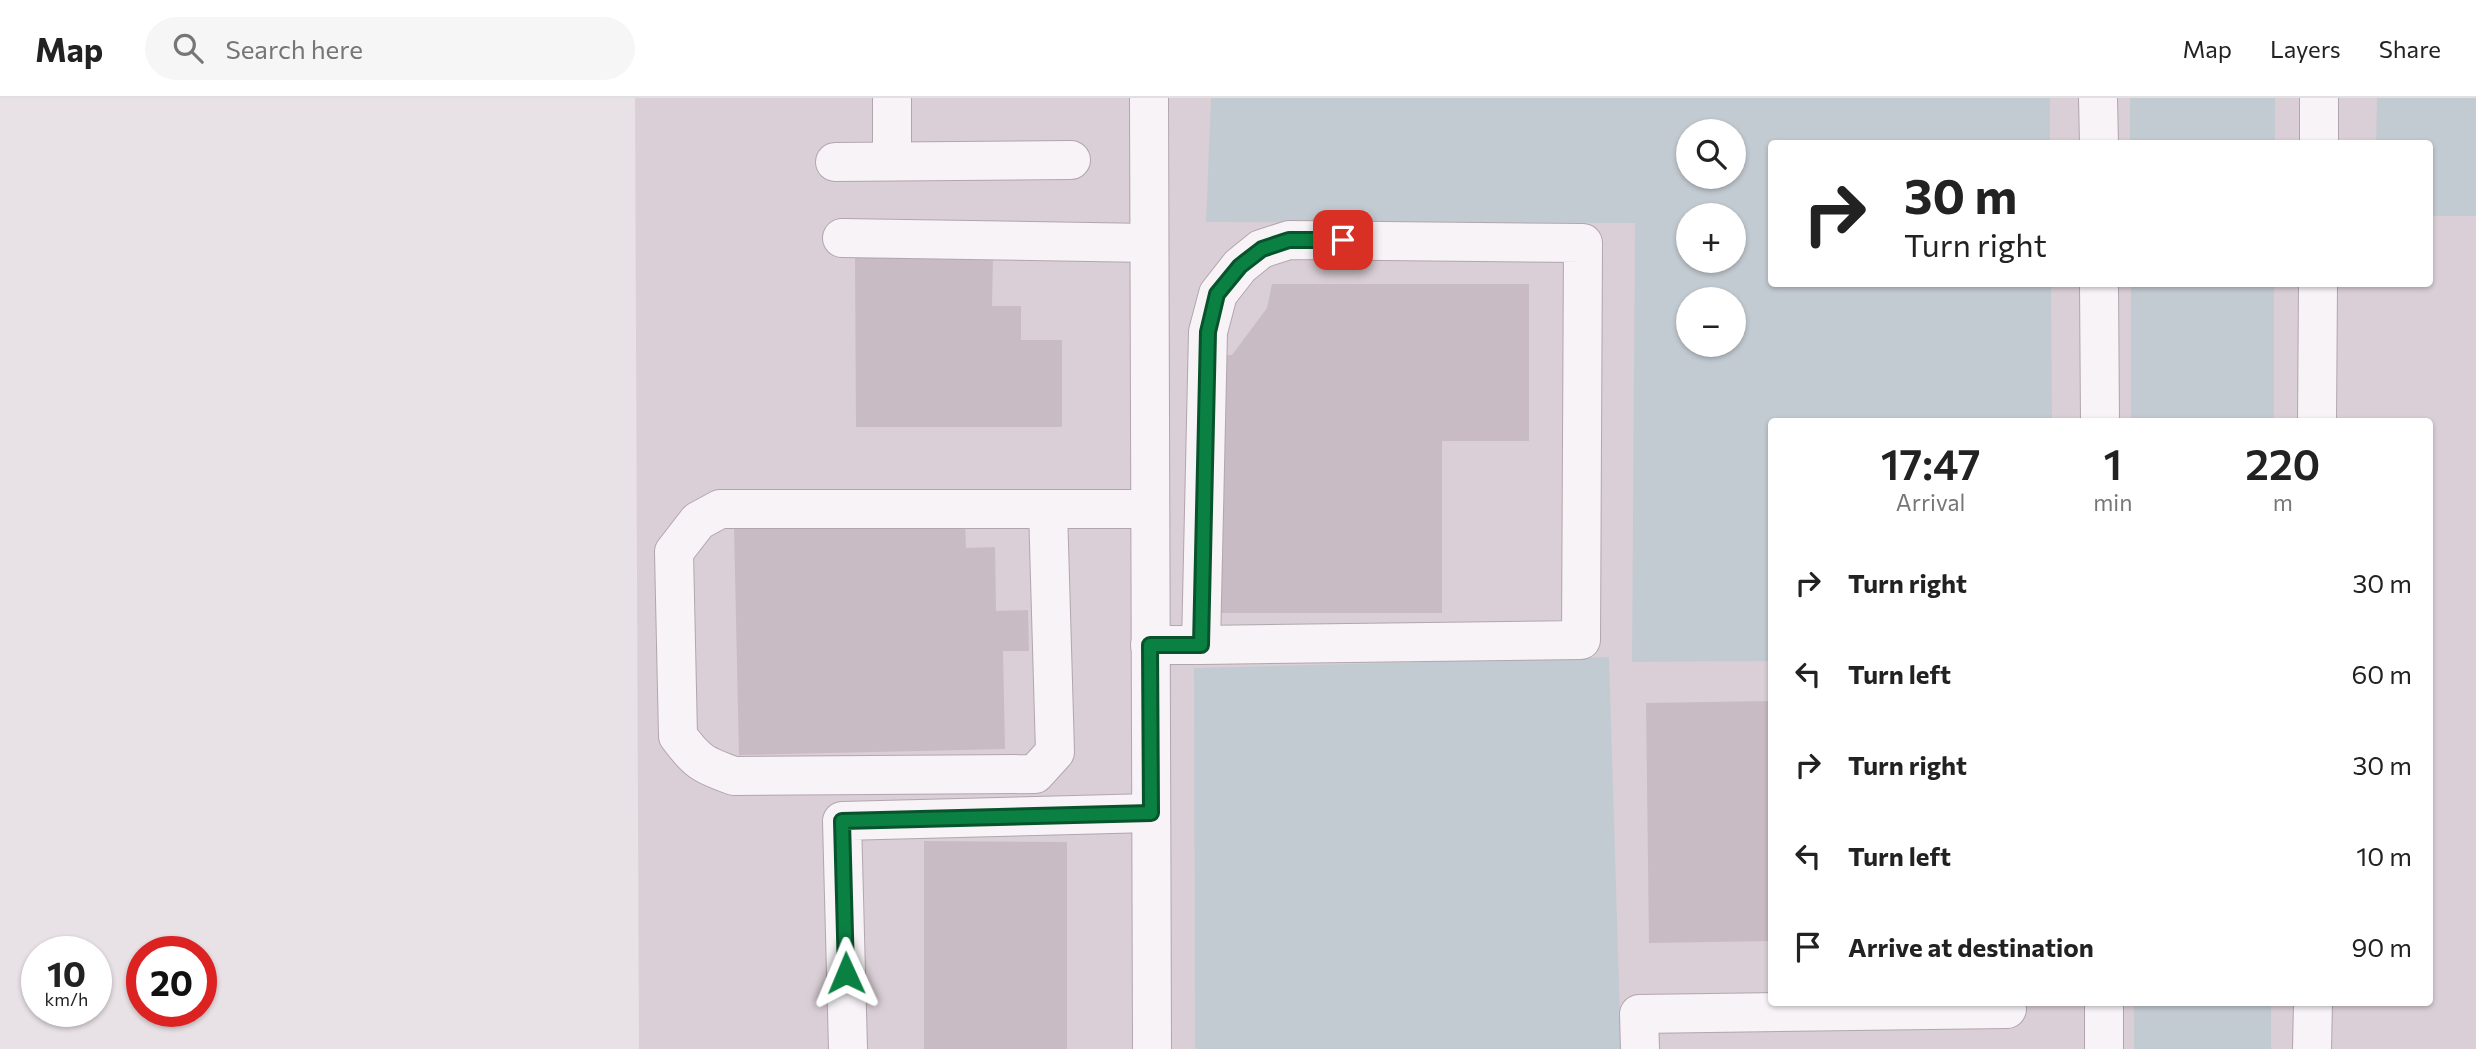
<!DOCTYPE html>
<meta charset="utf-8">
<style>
:root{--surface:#fff;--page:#f6f6f6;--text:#222;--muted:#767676;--line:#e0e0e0}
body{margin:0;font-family:Commissioner,sans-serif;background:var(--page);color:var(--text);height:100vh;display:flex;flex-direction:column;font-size:26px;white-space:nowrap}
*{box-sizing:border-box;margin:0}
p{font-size:23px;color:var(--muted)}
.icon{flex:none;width:38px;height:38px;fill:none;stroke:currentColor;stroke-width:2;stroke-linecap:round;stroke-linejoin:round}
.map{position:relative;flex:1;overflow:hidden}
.sheet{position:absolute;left:1768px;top:320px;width:665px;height:588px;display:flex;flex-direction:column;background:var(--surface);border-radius:7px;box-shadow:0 2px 5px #0004}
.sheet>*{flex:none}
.top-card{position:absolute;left:1768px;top:42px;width:665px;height:147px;border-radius:7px;box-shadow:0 2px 5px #0004;background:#fff;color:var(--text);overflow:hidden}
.fabs{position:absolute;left:1676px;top:21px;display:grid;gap:14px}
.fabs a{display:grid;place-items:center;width:70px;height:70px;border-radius:50%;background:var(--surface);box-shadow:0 2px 5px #0004;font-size:35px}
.speed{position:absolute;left:21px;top:838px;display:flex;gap:14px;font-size:35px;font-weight:700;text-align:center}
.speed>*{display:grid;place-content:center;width:91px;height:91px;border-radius:50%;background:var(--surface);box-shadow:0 2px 5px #0004;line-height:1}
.speed small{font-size:18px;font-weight:400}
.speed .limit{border:10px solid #d22;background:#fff;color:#111}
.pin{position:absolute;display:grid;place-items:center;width:60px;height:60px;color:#fff;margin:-30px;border-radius:14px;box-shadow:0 4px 10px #0006}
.me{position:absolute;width:77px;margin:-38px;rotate:359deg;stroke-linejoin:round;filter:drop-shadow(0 0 5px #0008)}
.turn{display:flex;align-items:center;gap:24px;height:147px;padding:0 21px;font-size:32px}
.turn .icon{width:91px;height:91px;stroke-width:2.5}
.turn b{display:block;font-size:49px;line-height:60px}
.eta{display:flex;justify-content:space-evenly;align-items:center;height:119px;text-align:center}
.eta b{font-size:42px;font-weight:600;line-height:49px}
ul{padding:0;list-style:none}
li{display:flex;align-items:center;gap:21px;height:91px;padding:0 21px}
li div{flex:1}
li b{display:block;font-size:26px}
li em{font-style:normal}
header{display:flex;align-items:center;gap:42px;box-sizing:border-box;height:98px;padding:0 35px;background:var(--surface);border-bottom:2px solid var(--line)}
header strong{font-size:33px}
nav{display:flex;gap:38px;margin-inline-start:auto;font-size:24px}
.search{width:490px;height:63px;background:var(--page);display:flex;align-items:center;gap:18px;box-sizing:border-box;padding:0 24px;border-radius:38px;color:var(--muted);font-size:26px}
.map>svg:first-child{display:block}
</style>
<header>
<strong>Map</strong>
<div class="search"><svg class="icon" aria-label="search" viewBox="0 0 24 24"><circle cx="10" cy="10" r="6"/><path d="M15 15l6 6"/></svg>Search here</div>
<nav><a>Map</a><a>Layers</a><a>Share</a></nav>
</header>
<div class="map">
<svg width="2476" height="951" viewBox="0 0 2476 951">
<rect width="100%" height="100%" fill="#e8e1e6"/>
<path fill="#dacfd6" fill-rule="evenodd" d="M635 0H2476V951H639ZM1689 33H1734V79H1689ZM1771 46H2429V186H1771ZM1689 117H1734V163H1689ZM1689 201H1734V247H1689ZM1771 324H2429V905H1771Z"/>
<g fill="#c3cbd2" fill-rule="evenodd">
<path d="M1211 0H2050V45L1771 46V186H2051L2052 324H1771V563L1632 564 1635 125 1206 124ZM1689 33H1734V79H1689ZM1689 117H1734V163H1689ZM1689 201H1734V247H1689Z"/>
<rect x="2130" y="0" width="145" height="45"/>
<path d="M2377 0H2476V118H2429V46L2376 45Z"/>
<rect x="2131" y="186" width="143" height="138"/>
<path d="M1609 559 1621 951H1195L1194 570Z"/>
<rect x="2134" y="905" width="137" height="46"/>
</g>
<g fill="#c8bbc4">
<path d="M993 157 992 208H1021V242H1062V329H856L855 158Z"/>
<path d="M1272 186H1529V343H1442V515H1214L1213 257H1232L1267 210Z"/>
<path d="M965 423 966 450 995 449 996 513 1028 512 1029 553H1003L1005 651 739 657 734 429Z"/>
<path d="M1771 603V843L1649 845 1646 605Z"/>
<path d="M924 743 1067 744V951H924Z"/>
</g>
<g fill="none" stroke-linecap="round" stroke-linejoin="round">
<g stroke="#b2a6ae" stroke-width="40">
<g id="minor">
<path d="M892 0V63"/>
<path d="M1149 0 1152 951"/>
<path d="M2098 0 2099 46"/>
<path d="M2319 46V0"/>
<path d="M835 64 1071 62"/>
<path d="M842 140 1149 145"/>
<path d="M2099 186 2100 324"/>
<path d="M2317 324 2318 186"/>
<path d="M1048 411 1055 654 1035 676 734 678C703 667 697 664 678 638L674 454 698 423 720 411H1150"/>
<path d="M1150 547H1201L1581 542 1583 145 1289 142 1261 151 1240 168 1218 196 1208 234 1201 547"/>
<path d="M2104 905V951"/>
<path d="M848 951 842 723 1151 715"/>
<path d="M1640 951 1639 916 2007 911"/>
<path d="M2312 951 2313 905"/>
</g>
</g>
<use href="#minor" stroke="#f7f3f6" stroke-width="38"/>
</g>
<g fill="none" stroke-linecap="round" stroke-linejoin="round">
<g stroke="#07532c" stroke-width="18">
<path id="route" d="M846 875 842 723 1151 715 1150 547H1201L1208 234 1217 196 1240 168 1262 151 1289 142H1343"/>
</g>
<use href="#route" stroke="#0b8043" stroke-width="12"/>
</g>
</svg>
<div class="fabs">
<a><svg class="icon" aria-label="search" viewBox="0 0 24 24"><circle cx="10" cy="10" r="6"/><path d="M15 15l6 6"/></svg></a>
<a>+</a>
<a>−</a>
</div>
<div class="speed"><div>10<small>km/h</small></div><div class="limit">20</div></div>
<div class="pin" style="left:1343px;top:142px;background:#d93025"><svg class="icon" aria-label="arrive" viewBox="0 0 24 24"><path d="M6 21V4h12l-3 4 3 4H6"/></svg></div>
<svg class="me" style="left:846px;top:875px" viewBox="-20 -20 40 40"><path d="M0-17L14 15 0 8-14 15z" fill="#0b8043" stroke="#fff" stroke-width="4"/></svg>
<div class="top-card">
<div class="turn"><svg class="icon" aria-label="right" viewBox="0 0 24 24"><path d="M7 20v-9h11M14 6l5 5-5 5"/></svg><div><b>30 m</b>Turn right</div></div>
</div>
<section class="sheet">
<div class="eta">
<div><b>17:47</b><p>Arrival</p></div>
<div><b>1</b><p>min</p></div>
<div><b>220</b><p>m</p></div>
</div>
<ul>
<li><svg class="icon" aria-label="right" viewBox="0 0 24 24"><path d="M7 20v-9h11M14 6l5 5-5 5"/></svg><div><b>Turn right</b></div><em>30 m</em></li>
<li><svg class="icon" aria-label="left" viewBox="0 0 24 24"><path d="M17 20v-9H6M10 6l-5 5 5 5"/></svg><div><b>Turn left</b></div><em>60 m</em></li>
<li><svg class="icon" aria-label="right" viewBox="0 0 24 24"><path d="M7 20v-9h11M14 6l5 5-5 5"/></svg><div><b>Turn right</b></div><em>30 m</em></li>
<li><svg class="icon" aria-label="left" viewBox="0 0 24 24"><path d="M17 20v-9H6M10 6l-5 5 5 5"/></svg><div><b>Turn left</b></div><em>10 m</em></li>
<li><svg class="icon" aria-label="arrive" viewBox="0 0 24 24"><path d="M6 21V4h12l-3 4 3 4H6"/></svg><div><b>Arrive at destination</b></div><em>90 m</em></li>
</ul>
</section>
</div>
